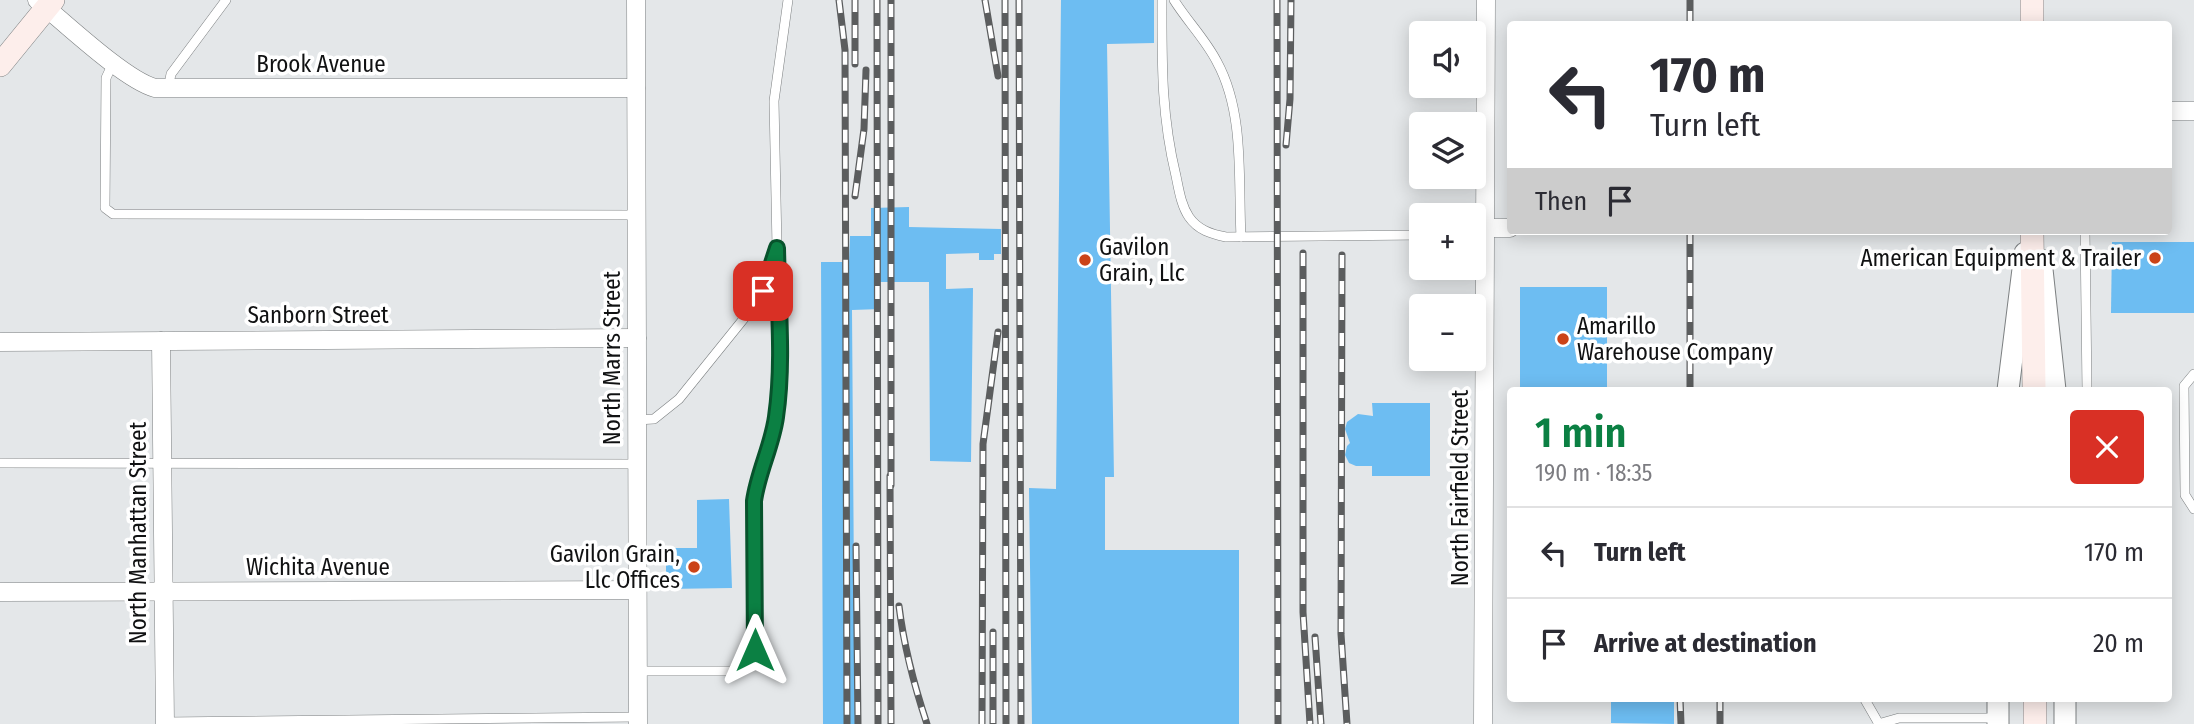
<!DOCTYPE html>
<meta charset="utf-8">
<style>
:root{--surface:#fff;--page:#f2f2f3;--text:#2b2b33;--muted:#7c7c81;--line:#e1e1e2;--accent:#0b8043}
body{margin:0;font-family:"Fira Sans Condensed",sans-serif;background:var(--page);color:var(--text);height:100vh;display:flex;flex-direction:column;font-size:26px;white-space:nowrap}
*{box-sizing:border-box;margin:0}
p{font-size:23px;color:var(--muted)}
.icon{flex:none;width:38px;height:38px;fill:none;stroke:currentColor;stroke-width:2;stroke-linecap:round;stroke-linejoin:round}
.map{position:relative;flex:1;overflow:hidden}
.details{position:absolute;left:1507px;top:387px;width:665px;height:315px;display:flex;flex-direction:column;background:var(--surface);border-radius:7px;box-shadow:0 4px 18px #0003}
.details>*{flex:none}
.top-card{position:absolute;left:1507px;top:21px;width:665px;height:214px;border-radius:7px;box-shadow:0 4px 18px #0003;background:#fff;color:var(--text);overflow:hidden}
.buttons{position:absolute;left:1409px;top:21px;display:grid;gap:14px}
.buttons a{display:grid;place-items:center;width:77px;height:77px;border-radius:7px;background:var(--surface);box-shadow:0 4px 18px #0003;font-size:35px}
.pin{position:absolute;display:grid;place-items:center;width:60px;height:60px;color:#fff;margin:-30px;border-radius:14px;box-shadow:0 4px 10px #0006}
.me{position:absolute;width:77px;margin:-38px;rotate:0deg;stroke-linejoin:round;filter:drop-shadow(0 0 5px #0008)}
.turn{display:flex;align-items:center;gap:24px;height:147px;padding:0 28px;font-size:32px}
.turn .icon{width:91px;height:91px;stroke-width:2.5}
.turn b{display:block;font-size:49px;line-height:60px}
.then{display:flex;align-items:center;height:66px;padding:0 28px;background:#0003;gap:14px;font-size:26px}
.round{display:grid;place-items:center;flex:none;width:74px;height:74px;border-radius:7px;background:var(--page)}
.head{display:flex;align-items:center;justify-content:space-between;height:119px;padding:0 28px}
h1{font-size:42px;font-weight:600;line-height:52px;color:var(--accent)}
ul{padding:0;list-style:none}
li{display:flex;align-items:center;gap:21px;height:91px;padding:0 28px;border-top:2px solid var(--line)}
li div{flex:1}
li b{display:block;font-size:26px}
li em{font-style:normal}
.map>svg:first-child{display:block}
</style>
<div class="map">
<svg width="2194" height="724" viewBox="0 0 2194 724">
<rect width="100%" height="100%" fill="#e4e7e9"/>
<g fill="#6dbdf2">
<path d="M1061 0H1154V43L1107 44 1114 477H1105V550H1239V724H1032L1029 488 1056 489Z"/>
<path d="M909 207V227L1001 229V254H994V260H979V253L946 254V289L973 288 971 462 930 461 929 282H880L881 309 852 310 855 724H823L821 262H849L850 236H871V208Z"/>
<path d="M2112 242H2194V313H2111Z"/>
<rect x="1520" y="287" width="87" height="103"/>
<path d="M1372 403H1430V476H1372V466H1356L1349 463 1345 455 1347 446 1350 443 1345 429 1347 422 1358 414 1373 416Z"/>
<path d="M729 499 732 588 666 589V548H697V500Z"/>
<path d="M1611 698H1674V724L1611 723Z"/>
</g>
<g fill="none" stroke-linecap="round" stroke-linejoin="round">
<g stroke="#7d8082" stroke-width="10">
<g id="service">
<path d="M1162 0C1162 63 1161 114 1176 176 1179 190 1181 205 1189 217 1198 230 1211 234 1226 237L1421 235"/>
<path d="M1174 0C1187 21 1206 40 1217 62 1245 113 1238 180 1241 237"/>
<path d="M113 63 106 78 105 208 113 214 636 215"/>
<path d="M168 89 171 74 226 0"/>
<path d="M2085 231 2087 390"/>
<path d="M2194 374 2184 386 2185 495 2194 509"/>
<path d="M636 420 654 419 679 399 754 306 763 291 774 256"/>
<path d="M0 463 636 464"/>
<path d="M637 671H730C744 667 749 663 755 650L754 501C760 464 775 430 780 392L774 101 788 0"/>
<path d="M1864 698 1879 724"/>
<path d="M165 722 638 717"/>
<path d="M1878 724 1899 718H1998"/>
</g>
</g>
<g stroke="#7d8082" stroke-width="19">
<g id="minor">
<path d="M37 0C64 22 125 80 155 88H636"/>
<path d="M636 0 638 724"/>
<path d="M2168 111H2194"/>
<path d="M1487 228H1510"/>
<path d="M161 341 165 724"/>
<path d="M0 342 637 338"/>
<path d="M0 592 637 590"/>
<path d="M1483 724 1486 0"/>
</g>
</g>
<g stroke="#7d8082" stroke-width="23">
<g id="tertiary">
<path d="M2041 260 2055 390"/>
<path d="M2008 390 2025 253"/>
<path d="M2065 698V724"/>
<path d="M1998 724V698"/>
</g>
</g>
<g stroke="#7d8082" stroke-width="24">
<g id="secondary">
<path d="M2032 0V24"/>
<path d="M0 65 53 0"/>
<path d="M2032 231 2034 390"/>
<path d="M2035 724V698"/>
</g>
</g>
<use href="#service" stroke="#fff" stroke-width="9"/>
<use href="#minor" stroke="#fff" stroke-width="18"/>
<use href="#tertiary" stroke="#fff" stroke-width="21"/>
<use href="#secondary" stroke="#fdeeeb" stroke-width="23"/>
<g stroke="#5b5d5e" stroke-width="7">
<g id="rail">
<path d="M839 0 845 50 847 724"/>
<path d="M877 0 878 724"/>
<path d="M985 0 998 76"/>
<path d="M1005 0 1006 724"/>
<path d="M1019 0 1021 724"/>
<path d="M1277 0 1278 724"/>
<path d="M1690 24V0"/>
<path d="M855 64V0"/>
<path d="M1286 145 1290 99 1291 0"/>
<path d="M855 196 864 129 866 70"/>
<path d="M1690 231V390"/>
<path d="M1303 253V612L1310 724"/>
<path d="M1342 255 1341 634 1347 724"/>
<path d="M890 476 891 724"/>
<path d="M891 485V0"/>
<path d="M856 546 858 724"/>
<path d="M899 606C904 647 914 685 927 724"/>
<path d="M993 632V724"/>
<path d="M1315 637 1321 724"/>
<path d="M1680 698 1681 724"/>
<path d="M1720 698V724"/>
<path d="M982 724 983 444 998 332"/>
</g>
</g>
<use href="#rail" stroke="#fff" stroke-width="4.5" stroke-dasharray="13" stroke-linecap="butt"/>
</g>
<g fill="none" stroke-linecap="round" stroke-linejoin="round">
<g stroke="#07532c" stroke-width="18">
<path id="route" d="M755 650 754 501C758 472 772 446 776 417 784 362 778 304 777 248L763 291"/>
</g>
<use href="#route" stroke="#0b8043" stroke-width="12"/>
</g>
<g fill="#cb4318" stroke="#fff" stroke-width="2.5">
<circle cx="2155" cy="258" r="7"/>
<circle cx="1085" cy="260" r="7"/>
<circle cx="1563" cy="339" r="7"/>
<circle cx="694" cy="567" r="7"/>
</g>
<g text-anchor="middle" stroke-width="7" stroke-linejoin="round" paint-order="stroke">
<g font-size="23" fill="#101112" stroke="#fff">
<text x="321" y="72">Brook Avenue</text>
<text x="318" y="323">Sanborn Street</text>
<text transform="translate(612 358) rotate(-90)" y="8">North Marrs Street</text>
<text transform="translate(1460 488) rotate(-90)" y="8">North Fairfield Street</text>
<text transform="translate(138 533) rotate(-90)" y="8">North Manhattan Street</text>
<text x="318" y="575">Wichita Avenue</text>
</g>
<g font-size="23" fill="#101112" stroke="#fff" text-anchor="start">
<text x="1099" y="255">Gavilon<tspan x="1099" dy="26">Grain, Llc</tspan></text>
<text x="2141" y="266" text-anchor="end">American Equipment &amp; Trailer</text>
<text x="1577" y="334">Amarillo<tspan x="1577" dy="26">Warehouse Company</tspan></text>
<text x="680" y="562" text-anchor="end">Gavilon Grain,<tspan x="680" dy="26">Llc Offices</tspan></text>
</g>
</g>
</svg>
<div class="buttons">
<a><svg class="icon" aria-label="sound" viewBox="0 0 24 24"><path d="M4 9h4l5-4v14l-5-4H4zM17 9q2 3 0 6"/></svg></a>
<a><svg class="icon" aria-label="layers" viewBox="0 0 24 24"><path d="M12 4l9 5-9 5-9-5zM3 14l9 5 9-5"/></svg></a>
<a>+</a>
<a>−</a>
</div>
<div class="pin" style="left:763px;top:291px;background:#d93025"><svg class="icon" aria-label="arrive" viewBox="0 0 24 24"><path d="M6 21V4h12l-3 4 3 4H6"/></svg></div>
<svg class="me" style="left:755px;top:650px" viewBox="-20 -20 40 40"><path d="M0-17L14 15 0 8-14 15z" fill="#0b8043" stroke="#fff" stroke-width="4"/></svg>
<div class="top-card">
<div class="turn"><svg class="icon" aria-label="left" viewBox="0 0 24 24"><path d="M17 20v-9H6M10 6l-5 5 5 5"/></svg><div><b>170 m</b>Turn left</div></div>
<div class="then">Then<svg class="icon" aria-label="arrive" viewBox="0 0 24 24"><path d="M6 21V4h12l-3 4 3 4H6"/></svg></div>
</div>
<section class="details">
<div class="head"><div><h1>1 min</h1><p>190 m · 18:35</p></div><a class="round" style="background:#d93025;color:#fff"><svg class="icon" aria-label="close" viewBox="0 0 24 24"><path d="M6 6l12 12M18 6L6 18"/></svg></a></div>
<ul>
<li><svg class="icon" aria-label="left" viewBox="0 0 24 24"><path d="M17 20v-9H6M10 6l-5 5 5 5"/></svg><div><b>Turn left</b></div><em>170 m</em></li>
<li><svg class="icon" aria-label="arrive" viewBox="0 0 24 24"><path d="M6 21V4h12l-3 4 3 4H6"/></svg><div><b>Arrive at destination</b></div><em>20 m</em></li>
</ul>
</section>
</div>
